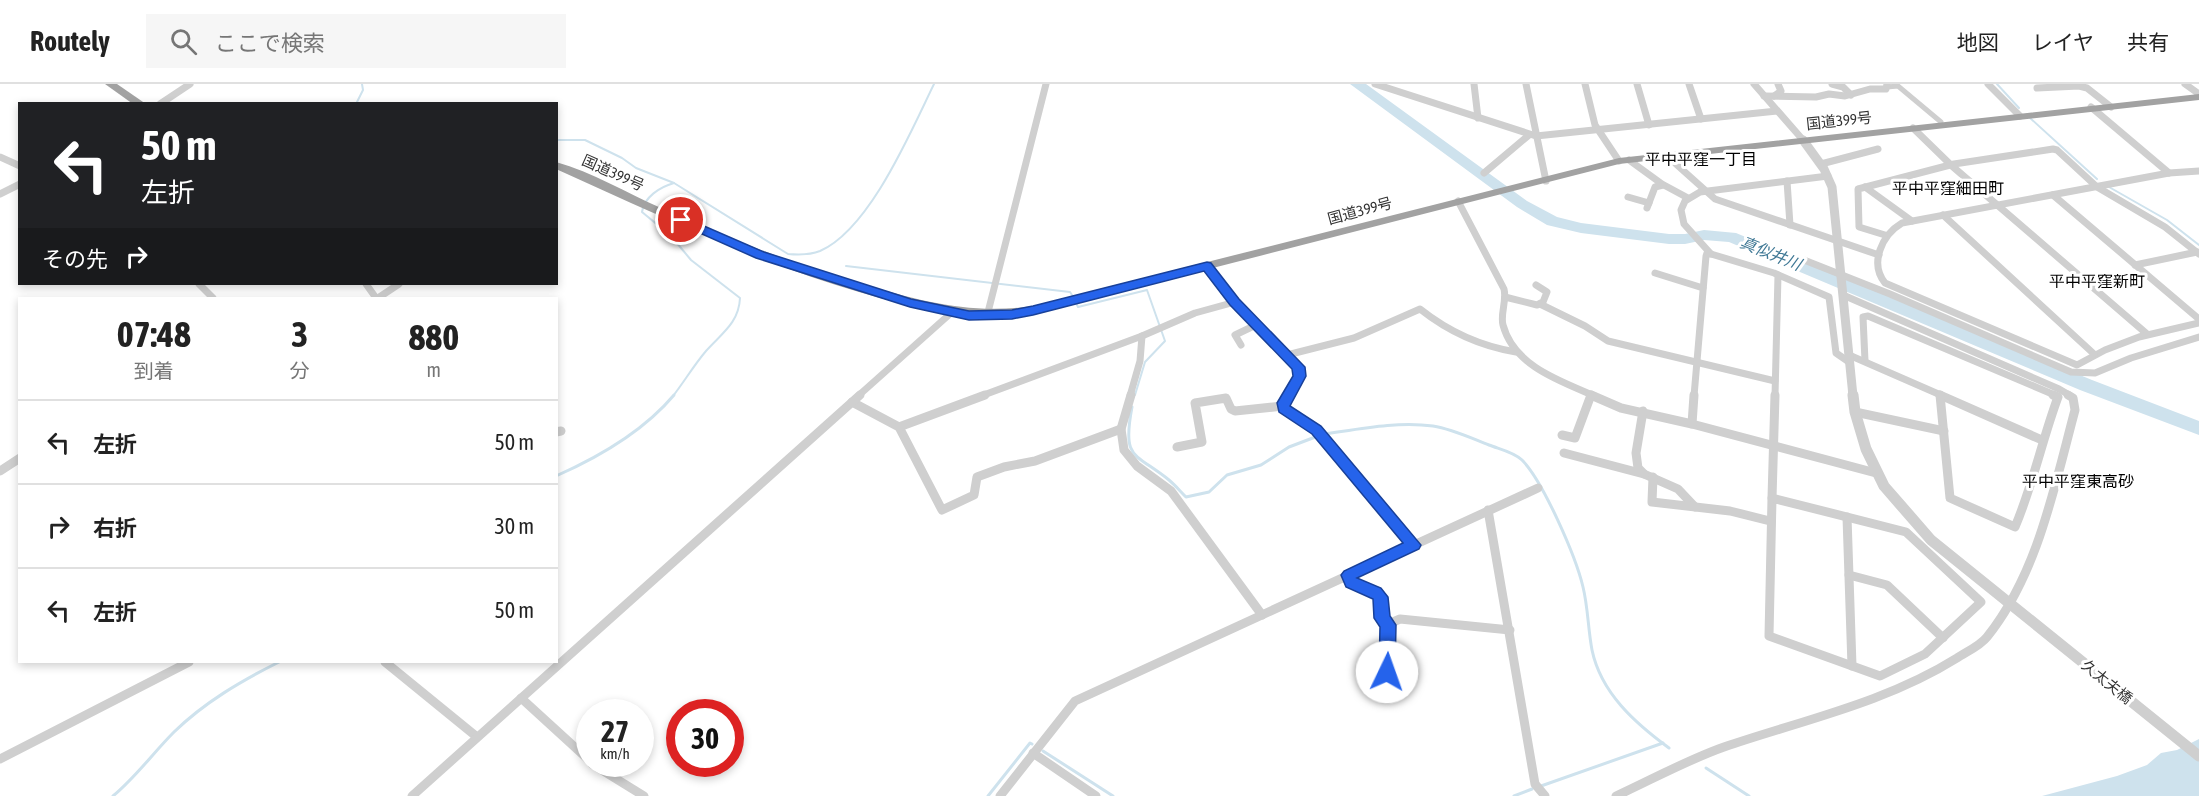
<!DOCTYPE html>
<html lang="ja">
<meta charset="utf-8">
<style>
:root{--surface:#fff;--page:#f6f6f6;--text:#222;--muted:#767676;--line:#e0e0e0}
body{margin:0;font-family:"Asap Condensed","Noto Sans JP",sans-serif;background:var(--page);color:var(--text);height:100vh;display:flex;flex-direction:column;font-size:22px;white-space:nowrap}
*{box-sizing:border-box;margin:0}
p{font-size:20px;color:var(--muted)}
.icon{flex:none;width:33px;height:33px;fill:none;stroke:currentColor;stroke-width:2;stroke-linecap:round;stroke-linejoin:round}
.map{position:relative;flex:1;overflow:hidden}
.sheet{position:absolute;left:18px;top:213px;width:540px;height:366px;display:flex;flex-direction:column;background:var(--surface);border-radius:0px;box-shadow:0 3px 9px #0003}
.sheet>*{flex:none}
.hud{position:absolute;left:18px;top:18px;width:540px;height:183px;border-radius:0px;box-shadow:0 3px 9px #0003;background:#202124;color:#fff;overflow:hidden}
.speed{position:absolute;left:576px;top:615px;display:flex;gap:12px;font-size:30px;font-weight:700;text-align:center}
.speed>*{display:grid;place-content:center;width:78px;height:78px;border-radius:50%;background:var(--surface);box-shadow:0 3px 9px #0003;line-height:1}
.speed small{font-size:15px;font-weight:400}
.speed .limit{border:9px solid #d22;background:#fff;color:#111}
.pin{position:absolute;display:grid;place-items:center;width:51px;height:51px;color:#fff;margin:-26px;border:3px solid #fff;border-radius:50%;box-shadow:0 2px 6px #0007}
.me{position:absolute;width:66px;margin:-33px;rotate:3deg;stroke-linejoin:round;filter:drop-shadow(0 0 4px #0008)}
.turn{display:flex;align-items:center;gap:21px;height:126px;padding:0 24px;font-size:27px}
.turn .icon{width:78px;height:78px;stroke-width:2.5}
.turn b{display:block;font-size:42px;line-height:51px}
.then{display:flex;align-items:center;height:57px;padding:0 24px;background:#0003;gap:12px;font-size:22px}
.eta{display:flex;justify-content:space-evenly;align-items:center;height:102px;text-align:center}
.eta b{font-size:36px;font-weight:700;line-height:42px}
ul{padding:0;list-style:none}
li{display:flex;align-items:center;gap:18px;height:84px;padding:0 24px;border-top:2px solid var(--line)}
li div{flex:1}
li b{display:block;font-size:22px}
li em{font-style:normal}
header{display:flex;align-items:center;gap:36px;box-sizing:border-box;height:84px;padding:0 30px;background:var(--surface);border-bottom:2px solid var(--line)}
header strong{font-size:28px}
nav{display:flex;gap:33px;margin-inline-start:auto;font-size:21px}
.search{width:420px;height:54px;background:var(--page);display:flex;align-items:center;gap:15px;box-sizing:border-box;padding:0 21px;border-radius:0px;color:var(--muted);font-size:22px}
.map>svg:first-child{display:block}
</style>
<header>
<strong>Routely</strong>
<div class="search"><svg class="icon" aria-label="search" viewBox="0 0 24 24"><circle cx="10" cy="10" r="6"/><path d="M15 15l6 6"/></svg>ここで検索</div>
<nav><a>地図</a><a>レイヤ</a><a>共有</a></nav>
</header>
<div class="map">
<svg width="2199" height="712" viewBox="0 0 2199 712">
<rect width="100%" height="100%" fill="#fff"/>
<path fill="#cee2ed" d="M2199 655V712H2042L2117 692 2147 681 2161 669 2177 666Z"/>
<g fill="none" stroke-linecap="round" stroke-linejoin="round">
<g stroke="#cee2ed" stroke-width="2">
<path d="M1997 0 2019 24"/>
<path d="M356 20 363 6 362 0"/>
<path d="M2029 33 2097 95"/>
<path d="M556 56H585L622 74 636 84 674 99 788 170C799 171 810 171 820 167 870 145 911 47 934 0"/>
<path d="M2109 103 2167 136 2199 161"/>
<path d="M846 182 1070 208 1072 211"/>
<path d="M1077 221 1078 223 1147 206 1165 257 1145 278 1135 311"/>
<path d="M673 312C684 298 694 281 706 267 721 250 739 239 740 214L691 176 671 152 642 128C644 113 660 103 674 99"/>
</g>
<g stroke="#cee2ed" stroke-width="3">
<path d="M1132 323C1122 376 1134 368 1169 396 1175 401 1180 407 1186 413L1209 408 1227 391 1261 381 1289 363 1318 352"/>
<path d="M1324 350C1359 345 1398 337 1433 342 1452 345 1471 354 1489 361 1499 365 1514 368 1522 376 1543 397 1576 473 1583 503 1588 523 1588 545 1592 566 1601 609 1635 639 1669 664"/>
<path d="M556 392C599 373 643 348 674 311"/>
<path d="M1043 667 1113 712"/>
<path d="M1706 684 1749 712"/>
<path d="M1541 702 1663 659"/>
<path d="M113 712C136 693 153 669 174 648 205 618 241 597 279 578"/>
<path d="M988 712 1030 659 1032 660"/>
<path d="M1514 712 1532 705"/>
</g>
<path fill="#cee2ed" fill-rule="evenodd" d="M1350 0H1366L1527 117 1557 133 1581 139 1669 150H1685L1704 146 1736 149 2092 296 2199 337V351L2080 306 1729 158 1704 156 1685 160H1669L1581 149 1547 141 1517 123Z"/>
<path stroke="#cfcfcf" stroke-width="5" d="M1887 3 1898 2 1941 38"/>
<g stroke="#cfcfcf" stroke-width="7">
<path d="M1375 0 1536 52 1777 27"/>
<path d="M1474 0 1478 34"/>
<path d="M1526 0 1546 97"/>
<path d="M1585 0 1595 41 1619 77"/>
<path d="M1637 0 1649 41"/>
<path d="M1689 0 1701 35"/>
<path d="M1754 0 1803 56"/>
<path d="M1832 0 1843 3 1851 11"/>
<path d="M1988 0 2020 32"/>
<path d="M2185 0 2199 10"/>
<path d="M2037 4 2079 2 2087 4 2111 23"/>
<path d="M1764 12 1816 13 1829 10 1845 12 1870 5H1886L1887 0"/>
<path d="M1774 12 1781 7 1778 0"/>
<path d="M160 20 190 0"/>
<path d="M2091 23 2169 89"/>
<path d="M1913 44 1952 82 2147 250"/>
<path d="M1667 72 1715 115 1879 171"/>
<path d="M0 73 20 82"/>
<path d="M1629 76 1662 100 1688 114"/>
<path d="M1821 80 1878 65"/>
<path d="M2199 87 2169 89 1902 139C1882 151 1869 179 1885 199L2077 281 2105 266 2139 253 2199 239"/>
<path d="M1484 89 1529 51"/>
<path d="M1828 92 1700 108 1685 117 1681 126 1684 140 1711 170 1774 189 1829 213 1836 269 1849 278"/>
<path d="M1787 97 1790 141"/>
<path d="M1865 103 1912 137"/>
<path d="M0 110 20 100"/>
<path d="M2053 111 2199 235"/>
<path d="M1628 113 1649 119"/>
<path d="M1458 117 1504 205C1507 217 1500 230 1503 241 1514 282 1560 297 1595 312"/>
<path d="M1647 124 1655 103 1663 101"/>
<path d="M1943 131 2094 270"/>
<path d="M1885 151 1859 143 1858 105 1954 80 2053 65 2057 66 2097 103 2165 143 2199 170"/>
<path d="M1804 176 1890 210 2071 288 2095 289 2131 274 2199 253"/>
<path d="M2135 181 2197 168"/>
<path d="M1207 182 1235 218 1298 283V294L1288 312"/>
<path d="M1655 189 1703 204"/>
<path d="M199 200 213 214"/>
<path d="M366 200 376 214"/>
<path d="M1843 211 2059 305 2071 312"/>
<path d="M1505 213 1537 221 1543 218 1547 208 1536 201"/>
<path d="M378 214 399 200"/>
<path d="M1540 220 1585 242 1608 257 1775 297"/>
<path d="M987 232 1046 0"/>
<path d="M1241 261 1235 251 1258 240"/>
<path d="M1287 271 1354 254 1420 225C1449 248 1479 262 1516 268"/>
<path d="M1849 271 1943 312"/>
<path d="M1865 277 1863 233 1868 232 2057 312"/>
<path d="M858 312 951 229"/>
<path d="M981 312 1142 252 1195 229 1235 218"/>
<path d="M1130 312 1140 277 1142 252"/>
<path d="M1694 312 1706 172 1707 169 1711 170"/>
<path d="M1775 312 1778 191"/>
</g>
<g stroke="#cfcfcf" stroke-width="9">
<path d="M1131 311 1121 345 1124 366 1137 382 1171 407 1262 531"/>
<path d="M1289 311 1284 325 1317 346 1414 461"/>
<path d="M1591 311 1621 324 1692 340 1876 389"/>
<path d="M1940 311 2042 356"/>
<path d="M1940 311 1950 414 2015 443C2033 401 2042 356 2058 313L2053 311"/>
<path d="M852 318 899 343 942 426 974 411 977 393 1004 383 1035 377 1121 345"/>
<path d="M1643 327 1636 369 1638 384 1644 390 1678 405 1695 423"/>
<path d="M1855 328 1944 347"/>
<path d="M1692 340 1694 311"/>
<path d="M899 343 985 311"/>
<path d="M556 348 561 347"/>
<path d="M1562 351 1575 354 1591 311"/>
<path d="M1177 363 1202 358 1195 319 1226 314 1231 325 1235 327 1283 322"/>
<path d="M1564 369 1644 390"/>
<path d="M0 387 20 374"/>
<path d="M1653 393 1652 418 1730 427 1770 437"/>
<path d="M1772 414 1906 448 1981 518 1925 570 1880 592 1769 552Z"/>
<path d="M1772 414 1775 311"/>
<path d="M1488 426 1535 700 1545 712"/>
<path d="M1847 433 1852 582"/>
<path d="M1349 491 1351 498 1376 508 1381 513 1382 534 1386 541 1400 535 1510 546"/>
<path d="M1849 491 1887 501 1943 554"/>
<path d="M385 578 477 653"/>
<path d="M1387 588 1388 541"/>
<path d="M521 614 590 677"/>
<path d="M1033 669 1096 712"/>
<path d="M0 675 189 578"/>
<path d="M592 680 644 712"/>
<path d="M412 712 860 311"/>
<path d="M1000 712 1075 617 1538 404"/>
<path d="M1616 712C1651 696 1687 676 1724 663 1803 636 1885 619 1957 574 1966 568 1980 562 1987 553 2038 489 2054 404 2075 326L2073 314 2068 311"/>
</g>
<path stroke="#cfcfcf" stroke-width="9" d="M1803 56 1824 85 1832 103 1853 312"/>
<path stroke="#cfcfcf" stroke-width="11" d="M1853 311 1855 328 1866 365 1884 402 1931 456 2199 672"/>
<g fill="#a2a2a2" fill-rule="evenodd">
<path d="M105 0H117L146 20H133Z"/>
<path d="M2199 10V16L1619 80 1033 230C970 239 919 225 859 208 754 177 656 130 556 85V78C592 88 627 109 661 124 727 154 793 180 862 200 921 217 971 231 1033 222L1619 74Z"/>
</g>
</g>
<path fill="#2563eb" stroke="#184099" stroke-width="1.5" d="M681 132 764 168 911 215 969 227 1012 226 1033 222 1207 178 1211 179 1239 215 1305 283 1306 292 1290 322 1321 342 1421 461 1419 465 1357 494 1381 504 1388 513 1390 532 1396 541 1395 588 1392 593 1387 595 1381 593 1379 588 1380 543 1374 534 1373 515 1346 503 1341 491 1344 487 1403 459 1312 350 1279 328 1277 319 1293 292 1292 285 1230 221 1204 187 1033 231 1012 235 969 236 910 223 756 174 677 139 675 136Z"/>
<g text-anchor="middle" stroke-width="6" stroke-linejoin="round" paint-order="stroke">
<g font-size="15" fill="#323232" stroke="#fff">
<text transform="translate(1839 37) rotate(-6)" y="5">国道399号</text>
<text transform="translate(613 89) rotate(24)" y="5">国道399号</text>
<text transform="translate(1360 127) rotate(-15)" y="5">国道399号</text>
<text transform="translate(2107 598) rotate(39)" y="5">久太夫橋</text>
</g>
<g font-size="16" fill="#000" stroke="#fff">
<text x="1701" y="81">平中平窪一丁目</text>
<text x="1948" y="110">平中平窪細田町</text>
<text x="2097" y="203">平中平窪新町</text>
<text x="2078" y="403">平中平窪東高砂</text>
</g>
<g font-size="16" font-style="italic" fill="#3f7895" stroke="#fff">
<text transform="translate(1771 169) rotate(22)" y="6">真似井川</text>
</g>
</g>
</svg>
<div class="speed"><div>27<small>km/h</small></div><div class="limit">30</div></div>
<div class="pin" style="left:681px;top:136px;background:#d93025"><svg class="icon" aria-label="arrive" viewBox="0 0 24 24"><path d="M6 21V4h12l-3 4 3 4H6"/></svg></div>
<svg class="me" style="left:1387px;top:588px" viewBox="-20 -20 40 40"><circle r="19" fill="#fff"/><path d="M0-13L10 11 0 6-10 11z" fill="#2563eb"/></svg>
<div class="hud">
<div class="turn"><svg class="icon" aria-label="left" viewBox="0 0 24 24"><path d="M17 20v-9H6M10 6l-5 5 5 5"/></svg><div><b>50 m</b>左折</div></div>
<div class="then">その先<svg class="icon" aria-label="right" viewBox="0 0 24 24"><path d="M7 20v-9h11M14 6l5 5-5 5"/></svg></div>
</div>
<section class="sheet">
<div class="eta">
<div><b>07:48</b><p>到着</p></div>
<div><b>3</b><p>分</p></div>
<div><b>880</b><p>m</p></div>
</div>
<ul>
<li><svg class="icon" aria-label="left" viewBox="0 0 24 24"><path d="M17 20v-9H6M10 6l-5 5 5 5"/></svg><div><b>左折</b></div><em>50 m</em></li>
<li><svg class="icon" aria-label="right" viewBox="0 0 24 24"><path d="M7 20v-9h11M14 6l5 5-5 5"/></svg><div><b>右折</b></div><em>30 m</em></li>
<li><svg class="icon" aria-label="left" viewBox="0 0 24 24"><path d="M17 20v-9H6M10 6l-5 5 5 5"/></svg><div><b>左折</b></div><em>50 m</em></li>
</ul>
</section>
</div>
